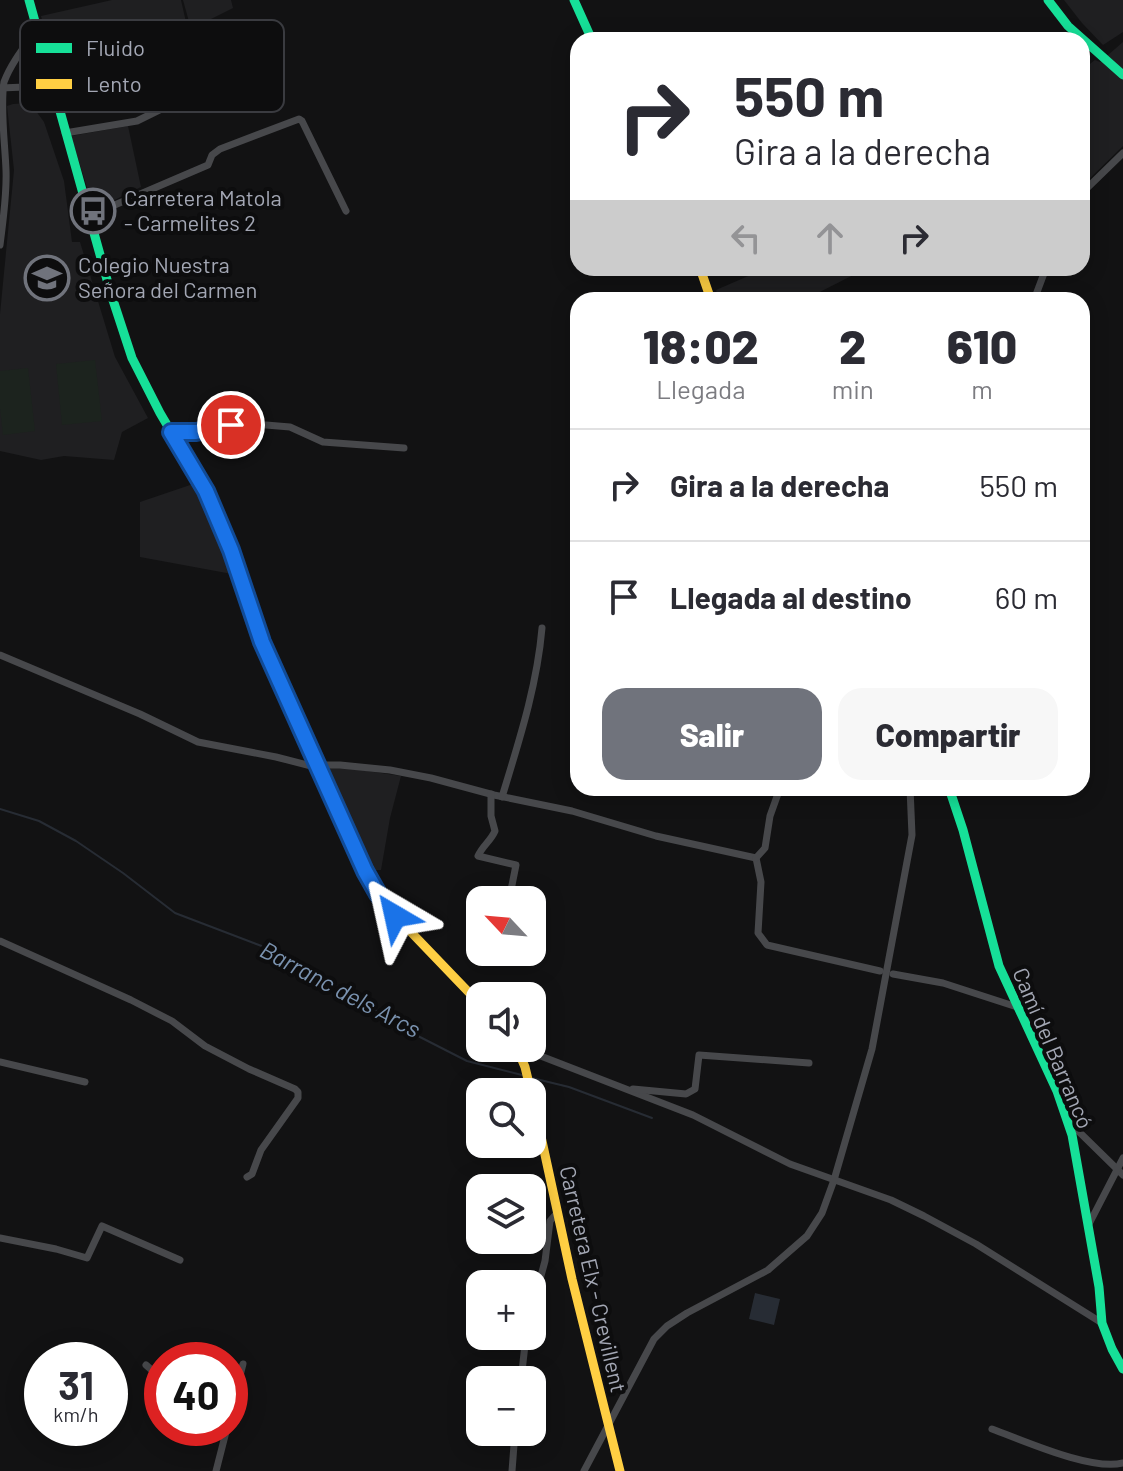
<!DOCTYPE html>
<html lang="es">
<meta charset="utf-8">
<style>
:root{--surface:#fff;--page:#f7f7f7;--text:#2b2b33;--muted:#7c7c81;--line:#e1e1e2;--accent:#70737c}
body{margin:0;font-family:Barlow,sans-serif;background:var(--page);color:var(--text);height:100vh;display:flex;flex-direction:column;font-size:30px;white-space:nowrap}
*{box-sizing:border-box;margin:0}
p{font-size:26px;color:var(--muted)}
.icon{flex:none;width:44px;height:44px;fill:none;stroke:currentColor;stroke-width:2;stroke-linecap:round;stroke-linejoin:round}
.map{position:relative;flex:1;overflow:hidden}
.panel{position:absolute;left:570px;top:292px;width:520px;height:504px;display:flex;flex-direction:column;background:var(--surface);border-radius:24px;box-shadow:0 4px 20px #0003}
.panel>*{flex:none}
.hud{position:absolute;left:570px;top:32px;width:520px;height:244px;border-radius:24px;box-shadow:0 4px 20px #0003;background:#fff;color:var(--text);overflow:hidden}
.needle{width:52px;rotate:296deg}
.controls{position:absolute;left:466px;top:886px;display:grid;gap:16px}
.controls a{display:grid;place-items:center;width:80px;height:80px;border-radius:16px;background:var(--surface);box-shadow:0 4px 20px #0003;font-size:40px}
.speed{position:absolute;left:24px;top:1342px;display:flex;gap:16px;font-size:40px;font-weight:700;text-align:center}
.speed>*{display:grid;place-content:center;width:104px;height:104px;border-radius:50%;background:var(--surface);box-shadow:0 4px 20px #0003;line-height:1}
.speed small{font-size:20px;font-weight:400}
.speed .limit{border:12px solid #d22;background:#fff;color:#111}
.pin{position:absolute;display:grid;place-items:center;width:68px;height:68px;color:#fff;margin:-34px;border:4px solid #fff;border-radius:50%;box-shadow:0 2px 8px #0007}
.me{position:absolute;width:88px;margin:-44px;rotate:324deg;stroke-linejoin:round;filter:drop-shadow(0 0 6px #0008)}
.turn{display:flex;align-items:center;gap:28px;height:168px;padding:0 32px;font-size:36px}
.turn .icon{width:104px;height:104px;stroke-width:2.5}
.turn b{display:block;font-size:56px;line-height:68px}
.lanes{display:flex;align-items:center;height:76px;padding:0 32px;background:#0003;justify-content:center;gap:40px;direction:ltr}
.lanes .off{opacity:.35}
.eta{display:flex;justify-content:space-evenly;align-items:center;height:136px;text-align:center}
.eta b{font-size:48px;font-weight:800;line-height:56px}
.cta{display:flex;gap:16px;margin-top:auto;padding:16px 32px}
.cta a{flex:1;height:92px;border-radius:24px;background:var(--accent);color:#fff;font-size:32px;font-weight:800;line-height:92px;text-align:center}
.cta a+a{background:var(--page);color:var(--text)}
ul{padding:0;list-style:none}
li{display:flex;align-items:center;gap:24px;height:112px;padding:0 32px;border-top:2px solid var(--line)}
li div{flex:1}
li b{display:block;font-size:30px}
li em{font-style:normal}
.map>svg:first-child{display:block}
</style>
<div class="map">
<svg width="1123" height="1471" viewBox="0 0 1123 1471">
<rect width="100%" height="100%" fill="#121213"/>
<g fill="#1f1f21">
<path d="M112 0H181L188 31 53 60 41 16Z"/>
<path d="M183 0H231L233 8 191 29Z"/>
<path d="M1064 0H1123V32L1103 45 1082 23Z"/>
<path d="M1123 42V146L1082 186V70L1095 60 1100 62Z"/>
<path d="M30 103 44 122 64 181 72 242H80L115 357 148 418 122 432 114 460 64 456 41 460 0 451V314L14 170 7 106 13 104Z"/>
<path d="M128 126 141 187 94 210 71 136Z"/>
<path d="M762 268H867L810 297 797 300H719L716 290 762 270Z"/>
<path d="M193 484 210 517 232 574 140 557V502Z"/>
<path d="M341 767 401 776 390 818 381 870H375L324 768Z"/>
</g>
<g fill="#1c231e">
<path d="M95 360 102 421 62 425 56 364Z"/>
<path d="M28 368 35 431 3 435 0 409V371Z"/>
</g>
<path fill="#272c34" d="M755 1293 780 1299 774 1325 749 1319Z"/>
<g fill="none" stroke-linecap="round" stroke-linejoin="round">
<g stroke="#272c34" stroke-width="2">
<path d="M0 809 39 821 76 841 123 873 175 913 288 956 416 1035 467 1061 522 1075"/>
<path d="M532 1078 569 1087 652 1118"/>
</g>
<g stroke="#47484b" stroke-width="7">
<path d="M0 88 51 86"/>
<path d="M65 133 137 121 212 84"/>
<path d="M1082 193 1123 153"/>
<path d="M89 216 208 165 212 155 220 149 299 119 302 121 346 211"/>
<path d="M0 245C3 220 7 195 6 170 5 144 0 107 4 82 11 63 25 46 37 29"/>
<path d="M1034 300 1046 268"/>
<path d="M171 432H196L231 425H266L290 427 323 442 404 448"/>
<path d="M0 655 140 714 198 742 276 757 319 768"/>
<path d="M317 765H340L390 770 431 778 494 795 572 811 656 836 756 858"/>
<path d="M491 794V816L495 831C490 842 483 845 478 856L516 865 511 890"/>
<path d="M502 797C519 741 537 686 542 628"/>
<path d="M756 858 761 882 758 933 767 945 880 971"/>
<path d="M756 858 765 848 770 816 780 788"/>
<path d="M0 941 131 1000 172 1021 205 1046 249 1069 295 1089 298 1092V1098L261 1150 252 1174 247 1177"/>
<path d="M893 974 943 983 1017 1007"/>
<path d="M520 1048 693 1115 790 1164 891 1200 924 1216 976 1244 1102 1323"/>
<path d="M0 1062 85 1082"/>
<path d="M633 1089 686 1094 695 1089 699 1055 809 1063"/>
<path d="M1069 1122 1123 1175"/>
<path d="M1088 1226 1123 1158"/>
<path d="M0 1238 56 1249 87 1258 102 1226 180 1260"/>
<path d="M532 1309 545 1261 550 1221 557 1213"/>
<path d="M146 1365 162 1379"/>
<path d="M521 1380 526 1336"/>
<path d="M230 1415 243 1364"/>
<path d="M992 1429C1025 1441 1091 1471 1123 1463"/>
<path d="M216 1471 227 1428"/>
<path d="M512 1471 515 1432"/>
<path d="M584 1471 654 1339 667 1326 687 1313 768 1270 807 1236 822 1213 834 1180 872 1049 912 835 910 788"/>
</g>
<g stroke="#16e098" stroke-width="9">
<path d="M29 0 111 294 132 358 160 413 206 491 231 550 262 642 365 871 390 907 408 929"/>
<path d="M574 0 592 40"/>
<path d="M1048 0 1068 26 1123 75"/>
<path d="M949 788 963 830 999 966 1057 1091 1072 1135 1099 1287 1102 1323 1112 1349 1123 1369"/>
</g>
<g stroke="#ffcf43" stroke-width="9">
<path d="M700 268 711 300"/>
<path d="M408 929 480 1004"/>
<path d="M517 1048 525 1067 531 1092"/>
<path d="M532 1095 572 1279 620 1471"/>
</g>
</g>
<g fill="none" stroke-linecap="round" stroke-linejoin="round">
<g stroke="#114b97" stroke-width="20">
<path id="route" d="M231 425 196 432H171L206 491 231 550 262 642 365 871 378 894 395 916"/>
</g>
<use href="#route" stroke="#1a73e8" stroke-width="14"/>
</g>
<defs>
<g id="bus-ring" transform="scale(2.3)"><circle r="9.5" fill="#0d0d0e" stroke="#70737c" stroke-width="1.5"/><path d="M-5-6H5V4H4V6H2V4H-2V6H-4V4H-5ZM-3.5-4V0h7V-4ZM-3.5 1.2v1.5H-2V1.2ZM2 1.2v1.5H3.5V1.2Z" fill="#70737c"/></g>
<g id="school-ring" transform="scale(2.3)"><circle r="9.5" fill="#0d0d0e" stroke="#70737c" stroke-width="1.5"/><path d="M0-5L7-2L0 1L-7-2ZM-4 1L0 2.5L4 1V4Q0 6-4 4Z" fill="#70737c"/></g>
</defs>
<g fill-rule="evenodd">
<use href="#bus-ring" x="93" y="211"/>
<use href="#school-ring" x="47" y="278"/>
</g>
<g text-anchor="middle" stroke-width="8" stroke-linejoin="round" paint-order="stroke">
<g font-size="22" fill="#a3a7b4" stroke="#0d0d0e" text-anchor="start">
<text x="124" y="206">Carretera Matola<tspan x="124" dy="25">- Carmelites 2</tspan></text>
<text x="78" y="273">Colegio Nuestra<tspan x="78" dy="25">Señora del Carmen</tspan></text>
</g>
<g font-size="22" fill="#a3a7b4" stroke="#0d0d0e">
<text transform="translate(1053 1048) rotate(67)" y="8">Camí del Barrancó</text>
<text transform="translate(593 1279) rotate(77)" y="8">Carretera Elx - Crevillent</text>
</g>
<g font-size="24" font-style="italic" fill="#7a92af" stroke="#0d0d0e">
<text transform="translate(340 990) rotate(28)" y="8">Barranc dels Arcs</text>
</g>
</g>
<rect x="20" y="20" width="264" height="92" rx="12" fill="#0d0d0e" stroke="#3a3b40" stroke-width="2"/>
<rect x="36" y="43" width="36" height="10" fill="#16e098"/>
<rect x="36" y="79" width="36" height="10" fill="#ffcf43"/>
<g font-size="22" fill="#a3a7b4">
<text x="86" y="56">Fluido</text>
<text x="86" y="92">Lento</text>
</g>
</svg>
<div class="controls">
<a><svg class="needle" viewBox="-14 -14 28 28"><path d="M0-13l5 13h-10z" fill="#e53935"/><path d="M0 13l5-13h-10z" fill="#7c7c81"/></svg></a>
<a><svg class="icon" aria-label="sound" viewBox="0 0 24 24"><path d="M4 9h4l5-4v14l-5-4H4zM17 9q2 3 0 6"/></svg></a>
<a><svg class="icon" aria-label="search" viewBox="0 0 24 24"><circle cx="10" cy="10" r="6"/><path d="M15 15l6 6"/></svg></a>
<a><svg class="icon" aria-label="layers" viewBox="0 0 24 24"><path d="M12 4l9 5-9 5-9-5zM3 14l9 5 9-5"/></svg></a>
<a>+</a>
<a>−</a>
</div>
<div class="speed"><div>31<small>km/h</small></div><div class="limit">40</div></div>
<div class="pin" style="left:231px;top:425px;background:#d93025"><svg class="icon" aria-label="arrive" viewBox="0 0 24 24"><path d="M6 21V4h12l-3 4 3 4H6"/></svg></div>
<svg class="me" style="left:395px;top:916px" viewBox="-20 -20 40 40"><path d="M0-17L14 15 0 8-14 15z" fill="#1a73e8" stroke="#fff" stroke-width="4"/></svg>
<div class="hud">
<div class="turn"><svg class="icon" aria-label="right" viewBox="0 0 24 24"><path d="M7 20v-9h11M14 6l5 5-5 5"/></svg><div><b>550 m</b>Gira a la derecha</div></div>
<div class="lanes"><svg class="icon off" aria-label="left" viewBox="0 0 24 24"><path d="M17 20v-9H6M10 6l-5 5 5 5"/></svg><svg class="icon off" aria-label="ahead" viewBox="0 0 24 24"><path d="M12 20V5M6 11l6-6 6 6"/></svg><svg class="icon" aria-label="right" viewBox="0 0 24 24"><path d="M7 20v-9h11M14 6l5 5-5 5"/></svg></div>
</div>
<section class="panel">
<div class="eta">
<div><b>18:02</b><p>Llegada</p></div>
<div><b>2</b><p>min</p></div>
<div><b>610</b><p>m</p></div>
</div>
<ul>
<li><svg class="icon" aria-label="right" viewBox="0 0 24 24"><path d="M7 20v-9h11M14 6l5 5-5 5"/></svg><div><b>Gira a la derecha</b></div><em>550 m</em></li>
<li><svg class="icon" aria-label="arrive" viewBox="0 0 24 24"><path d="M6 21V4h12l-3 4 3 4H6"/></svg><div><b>Llegada al destino</b></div><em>60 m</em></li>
</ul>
<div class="cta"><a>Salir</a><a>Compartir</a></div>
</section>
</div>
